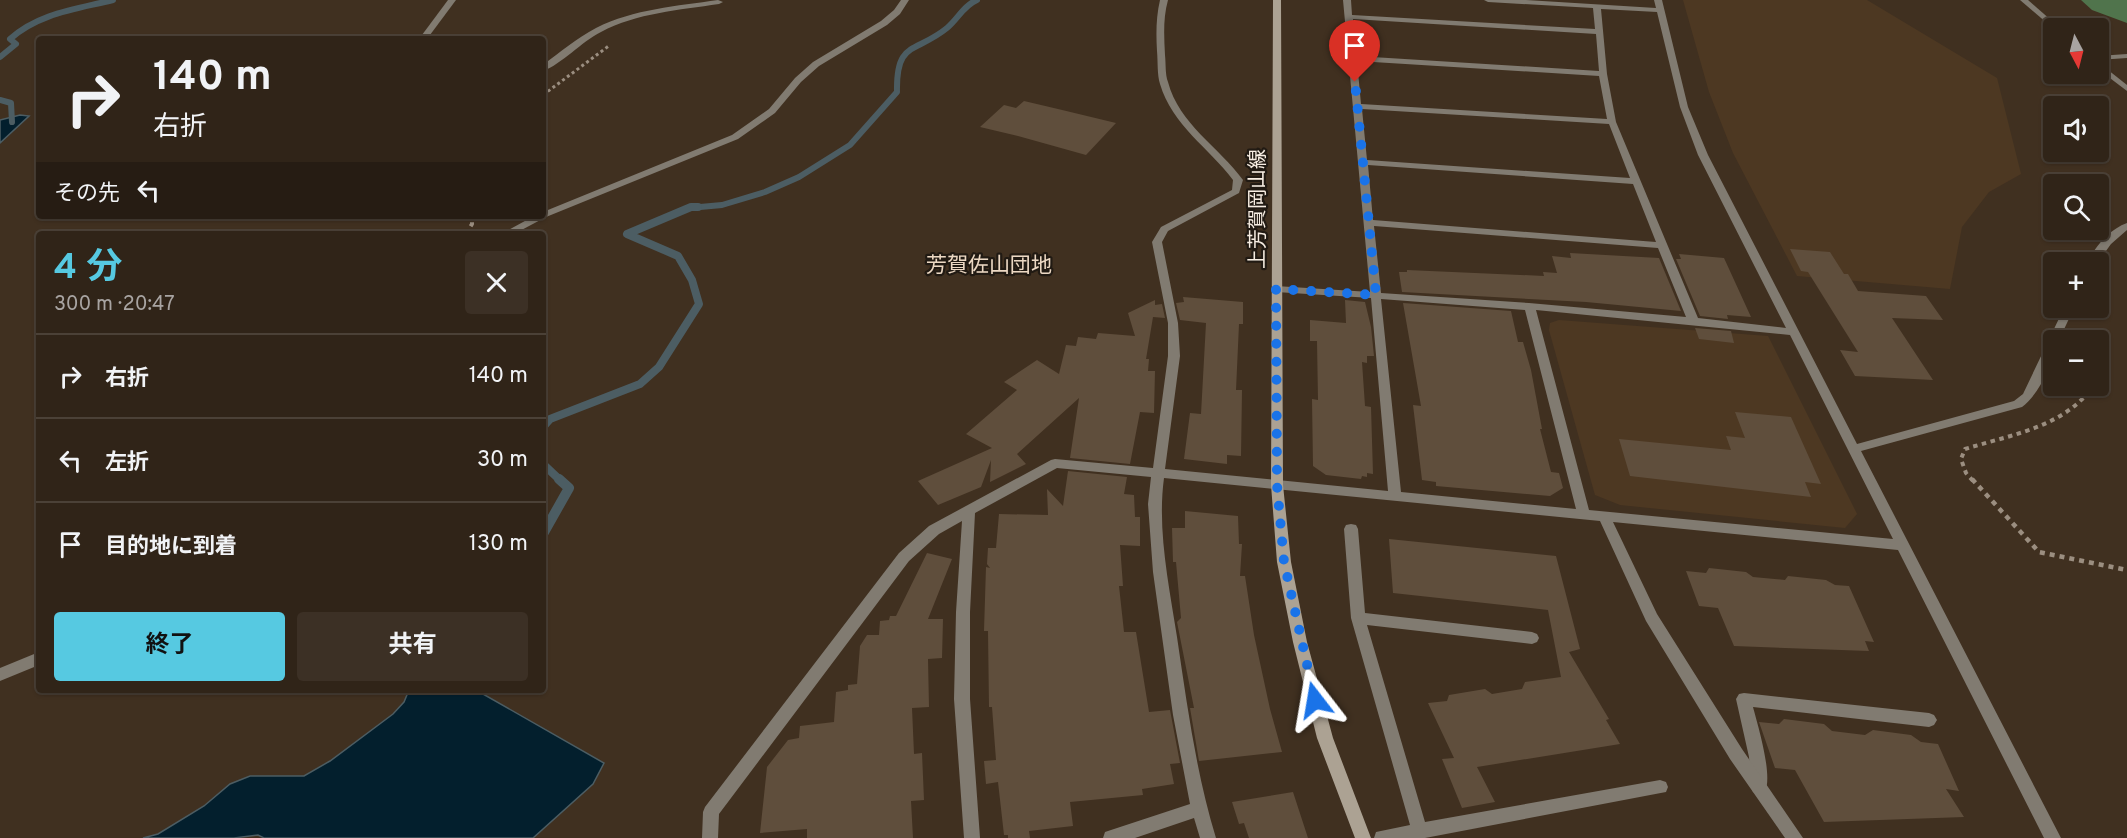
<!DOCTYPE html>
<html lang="ja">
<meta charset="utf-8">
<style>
:root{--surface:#302418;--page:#3c3025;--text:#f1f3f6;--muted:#a8a4a2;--line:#4b4137;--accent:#56c9e1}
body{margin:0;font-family:Overpass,"Noto Sans JP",sans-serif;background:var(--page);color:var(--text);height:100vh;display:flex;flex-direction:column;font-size:22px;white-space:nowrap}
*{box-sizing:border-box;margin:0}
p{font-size:20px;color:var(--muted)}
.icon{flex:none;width:33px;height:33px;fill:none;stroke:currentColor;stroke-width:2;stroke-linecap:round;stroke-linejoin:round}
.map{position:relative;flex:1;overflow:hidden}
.panel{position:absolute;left:36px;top:231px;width:510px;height:462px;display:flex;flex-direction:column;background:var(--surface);border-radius:6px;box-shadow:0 2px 4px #0004,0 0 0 2px var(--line)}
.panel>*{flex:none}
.top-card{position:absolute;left:36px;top:36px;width:510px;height:183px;border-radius:6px;box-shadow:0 2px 4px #0004,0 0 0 2px var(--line);background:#302418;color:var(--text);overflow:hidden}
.needle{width:39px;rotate:173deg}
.buttons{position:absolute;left:2043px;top:18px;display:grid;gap:12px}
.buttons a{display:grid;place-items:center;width:66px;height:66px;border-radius:6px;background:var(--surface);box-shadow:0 2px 4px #0004,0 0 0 2px var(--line);font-size:30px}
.pin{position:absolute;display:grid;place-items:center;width:51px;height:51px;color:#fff;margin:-62px -26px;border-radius:50% 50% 50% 0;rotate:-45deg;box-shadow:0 0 6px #0007}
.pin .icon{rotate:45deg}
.me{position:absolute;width:66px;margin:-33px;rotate:346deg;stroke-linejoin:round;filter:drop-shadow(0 0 4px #0008)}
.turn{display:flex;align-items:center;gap:21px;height:126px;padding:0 18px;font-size:27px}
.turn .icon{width:78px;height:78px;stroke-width:2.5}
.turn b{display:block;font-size:42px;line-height:51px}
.then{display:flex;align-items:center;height:57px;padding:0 18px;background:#0003;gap:12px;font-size:22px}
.round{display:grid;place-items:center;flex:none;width:63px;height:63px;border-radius:6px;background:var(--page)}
.headline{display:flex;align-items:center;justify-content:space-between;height:102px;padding:0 18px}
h1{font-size:36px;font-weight:700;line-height:45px;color:var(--accent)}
.cta{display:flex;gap:12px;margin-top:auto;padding:12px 18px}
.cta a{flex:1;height:69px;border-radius:6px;background:var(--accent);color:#111;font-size:24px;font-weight:700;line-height:69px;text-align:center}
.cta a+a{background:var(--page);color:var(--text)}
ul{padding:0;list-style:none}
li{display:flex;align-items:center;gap:18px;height:84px;padding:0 18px;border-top:2px solid var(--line)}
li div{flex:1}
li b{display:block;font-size:22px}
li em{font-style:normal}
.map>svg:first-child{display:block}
</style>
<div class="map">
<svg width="2127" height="838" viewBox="0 0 2127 838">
<rect width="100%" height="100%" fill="#403020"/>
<g fill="#4d3822">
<path d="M1683 0H1867L1997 78 2021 174 1989 192 1962 227 1950 289 1797 276 1733 153 1709 92Z"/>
<path d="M1559 320 1768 336 1857 514 1845 528 1620 505 1595 495 1549 330 1550 323Z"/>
</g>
<path fill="#50744c" d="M2081 0H2127V23L2092 10Z"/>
<g fill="#031f2d" stroke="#4c5d63" stroke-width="1.5">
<path d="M20 115 29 116 0 143V120Z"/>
<path d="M409 690H476L604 763 593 784 533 838H264L258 835 234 838H143L158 834 204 806 230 784 250 776H304L330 761 393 714 404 702Z"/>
</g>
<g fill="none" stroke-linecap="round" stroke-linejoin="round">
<g stroke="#4c5d63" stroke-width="6">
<path d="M0 57 16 44 10 39C39 13 77 9 113 0"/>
<path d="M0 100 11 103 12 122"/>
<path d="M689 208 722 205 765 192 799 177 850 145 897 92C896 40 915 54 947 28 958 19 963 6 977 0"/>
</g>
<g stroke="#4c5d63" stroke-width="8">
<path d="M543 427 550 419 640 384 659 367 699 304 692 280 678 256 627 234 691 207H698"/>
<path d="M543 464 561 481"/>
</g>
<path stroke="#4c5d63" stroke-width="10" d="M543 534 569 488 559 479"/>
</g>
<g fill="#5f4e3c">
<path d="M1024 101 1058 109 1116 123 1086 155 1018 136 980 127 1004 105 1016 108Z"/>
<path d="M1790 249 1830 252 1844 274H1848L1858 291 1926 296 1943 320 1892 318 1933 380 1855 376 1840 350 1858 352 1808 272 1801 271Z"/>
<path d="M1570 253 1659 258 1681 311 1586 302 1402 292 1399 272H1407V270L1544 276 1543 272 1557 273 1552 256 1571 258Z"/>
<path d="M1679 254 1724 258 1751 317 1727 315 1728 319 1700 316 1676 259H1681Z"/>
<path d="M1183 297 1243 302V324H1239L1236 390H1242L1241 456 1227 455V464L1184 459 1190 413 1201 414 1206 323 1180 320 1176 303 1184 302Z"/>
<path d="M1155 300V305L1162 304 1165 318 1153 317 1146 359H1149L1148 371H1155L1154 413 1140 412 1130 464 1070 458 1079 398 1017 454 1026 464 990 482 991 460 981 487 938 505 918 481 992 448 966 434 1017 390 1004 382 1037 360 1059 374 1066 345 1076 346 1078 337 1096 339 1098 333 1135 336 1128 313Z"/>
<path d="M1345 300 1365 302 1371 327 1374 356H1367V363L1362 362 1365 406 1371 407 1373 474 1367 473V477L1362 476 1361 479 1326 475 1313 466 1312 399 1318 400 1317 341H1310V320L1346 323Z"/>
<path d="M1403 303 1511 311 1518 342H1523L1531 370 1542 429H1540L1551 472 1559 473 1563 488 1550 496 1436 486V482L1422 480 1413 405 1421 406Z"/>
<path d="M1695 328 1731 331 1734 343 1699 339Z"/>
<path d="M1735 412 1791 417 1821 484 1805 482 1811 497 1630 476 1619 439 1731 450 1726 436 1745 438Z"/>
<path d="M1068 471 1127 477 1124 494 1134 495 1135 517H1140V546L1120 545 1123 586H1119L1124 632H1136L1149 712 1170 710 1180 763 1170 764 1174 784 1142 789 1143 795 1070 802 1073 826 1029 831 1030 838H1008V835H1004L998 782 986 784 984 761 996 760 992 707H989L988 631H984L986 567 990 568 987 564 988 548H996L999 514 1048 515 1047 489 1063 506Z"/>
<path d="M1185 511 1238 516 1239 544H1242L1240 576H1245L1254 635 1270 709 1282 752 1199 761 1190 708H1194L1177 622 1181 618 1176 562H1173L1172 528H1185Z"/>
<path d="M1389 539 1556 556 1580 649 1569 652 1609 719 1606 720 1620 744 1477 767 1495 802 1462 808 1442 759 1454 758 1428 703 1447 701 1449 695 1485 689 1492 694 1522 689 1525 682 1561 677 1548 610 1393 593Z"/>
<path d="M927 553 952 559 928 619H943L942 658 928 659 929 707 912 708 914 754 922 753 924 800 911 801 913 838H807V829L760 833 767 767 788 740 799 738 800 726 834 722 836 692 848 690V685L857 684 860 646 867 635H879L880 621 889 620 890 616H896Z"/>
<path d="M1709 568 1746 572 1753 577 1785 580 1788 576 1826 580 1835 585 1849 586 1874 642 1865 641 1869 651 1734 646 1718 608 1699 606 1686 571 1706 573Z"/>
<path d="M1784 719 1824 724 1832 731 1865 735 1873 730 1911 735 1921 742 1938 744 1959 791 1946 789 1964 817 1824 822 1795 770 1775 768 1759 722 1779 724Z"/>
<path d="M1293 792 1308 838H1249L1244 823 1239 824 1232 802Z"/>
</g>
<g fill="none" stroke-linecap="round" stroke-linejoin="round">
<path stroke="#9b8e80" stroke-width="3" stroke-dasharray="3 3" stroke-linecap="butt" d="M543 95 610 45"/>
<g stroke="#9b8e80" stroke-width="4" stroke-dasharray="4.5 4.5" stroke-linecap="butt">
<path d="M466 234 472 224V216"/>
<path d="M1973 481 1966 473 1961 459 1965 449C2010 435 2065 427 2093 386"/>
</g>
<path stroke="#9b8e80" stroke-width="4.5" stroke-dasharray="5 5" stroke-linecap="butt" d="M1972 479 2039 552 2127 570"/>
<g fill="#817b71" fill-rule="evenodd">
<path d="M1351 524 1356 525 1358 529 1365 613 1532 632 1537 634 1539 638 1537 642 1532 644 1367 625 1425 822 1660 780 1666 782 1668 787 1666 792 1425 838H1374L1376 832 1410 825 1351 618 1344 529 1346 525Z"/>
<path d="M1744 693 1929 713 1934 715 1937 720 1934 725 1929 727 1753 707C1758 726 1773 775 1765 792L1759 794 1753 792 1751 787 1749 757 1736 699 1739 694Z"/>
</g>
<g fill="#817b71" fill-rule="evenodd">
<path d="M448 0H456L427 39H419Z"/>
<path d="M718 0 723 2 719 4C679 10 637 13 601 32 581 42 562 64 543 71V65C560 52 577 38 596 28 634 9 677 6 718 0Z"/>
<path d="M901 0H909L900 14 887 25 819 66 801 82 775 113 738 139 546 217 514 234H501L534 216H543V212L732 135 769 109 795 78 813 62 881 21 894 10Z"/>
<path d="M1160 0H1168C1163 18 1164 36 1165 55 1166 64 1165 74 1168 82 1179 124 1219 147 1243 180L1239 193 1168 231 1162 242 1178 323 1180 356 1165 469 1388 491 1371 298 1276 292 1271 289 1276 286 1370 292 1343 0H1351L1352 15 1595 29 1593 8 1488 2 1484 0H1526L1656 8 1654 0H1662L1688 107 1708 155 1857 444 2014 401 2023 394 2064 308H2074L2059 340H2054C2054 363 2040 393 2022 407L1861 451 2061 838H2044L1898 550 1613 522 1657 614 1742 749 1803 838H1785L1730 759 1646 621 1600 521 1164 478C1157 530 1169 585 1177 637 1187 704 1196 773 1216 838H1200L1194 818 1135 838H1103L1105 832 1111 830 1190 804 1173 715 1153 572 1148 504 1151 477 1057 468 975 513 970 612V699L980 838H964L954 699 956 612 962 521 939 534 909 561 719 814 718 838H702L703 812 705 807 899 553 929 526 1051 460 1055 459 1153 468 1168 356V323L1152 242 1161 227 1232 190 1233 180C1209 148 1172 125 1160 84 1157 74 1158 62 1157 51 1156 34 1156 17 1160 0ZM1601 9 1657 12 1680 107 1698 155 1786 328 1698 318 1616 122 1607 74ZM1353 19 1596 34 1599 71 1356 56ZM1357 61 1599 76 1607 119 1361 104ZM1362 109 1609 124 1630 178 1367 160ZM1368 165 1633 184 1656 242 1373 220ZM1374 226 1658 248 1686 317 1529 303 1381 293ZM1381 299 1525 310 1576 509 1401 492ZM1536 310 1790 335 1893 539 1589 510Z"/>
<path d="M2020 0H2028L2060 28 2054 29Z"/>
<path d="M2127 54V58L2098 60V56Z"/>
<path d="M2098 62 2127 85V91L2098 69Z"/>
<path d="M2127 223V230L2111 244 2098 262H2088C2095 246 2110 229 2127 223Z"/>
<path d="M39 652V665L0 681V668Z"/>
</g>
<path fill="#aca293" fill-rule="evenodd" d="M1273 0H1281L1283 485 1291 562 1307 642 1333 738 1371 838H1355L1317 738 1293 642 1277 562 1271 485Z"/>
</g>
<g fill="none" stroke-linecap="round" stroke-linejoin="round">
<path stroke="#1a73e8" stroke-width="10" stroke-dasharray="0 18" d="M1315 700 1284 562 1277 485 1276 289 1376 295 1355 82"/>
</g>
<g text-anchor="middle" stroke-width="4.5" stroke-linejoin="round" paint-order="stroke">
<g font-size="20" fill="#f7ede2" stroke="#211a13">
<text transform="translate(1257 209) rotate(-90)" y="7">上芳賀岡山線</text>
</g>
<g font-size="21" fill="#ecd8c3" stroke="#211a13">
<text x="989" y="272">芳賀佐山団地</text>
</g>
</g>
</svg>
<div class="buttons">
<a><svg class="needle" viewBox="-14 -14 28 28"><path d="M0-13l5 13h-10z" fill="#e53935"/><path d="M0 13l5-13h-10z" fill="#a8a4a2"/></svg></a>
<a><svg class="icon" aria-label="sound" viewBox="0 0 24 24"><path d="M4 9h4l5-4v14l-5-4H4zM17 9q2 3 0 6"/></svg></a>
<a><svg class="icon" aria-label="search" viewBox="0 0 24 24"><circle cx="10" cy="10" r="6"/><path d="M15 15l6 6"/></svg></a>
<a>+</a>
<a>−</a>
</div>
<div class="pin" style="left:1355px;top:82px;background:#d93025"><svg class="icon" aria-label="arrive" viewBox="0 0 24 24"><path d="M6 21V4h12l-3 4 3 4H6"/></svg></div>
<svg class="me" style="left:1315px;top:700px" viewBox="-20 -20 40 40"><path d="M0-17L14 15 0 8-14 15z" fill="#1a73e8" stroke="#fff" stroke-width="4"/></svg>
<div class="top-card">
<div class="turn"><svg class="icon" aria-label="right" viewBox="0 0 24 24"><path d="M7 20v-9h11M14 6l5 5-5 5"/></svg><div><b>140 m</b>右折</div></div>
<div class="then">その先<svg class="icon" aria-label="left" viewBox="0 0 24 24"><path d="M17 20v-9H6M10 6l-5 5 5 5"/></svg></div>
</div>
<section class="panel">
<div class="headline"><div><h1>4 分</h1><p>300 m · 20:47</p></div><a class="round"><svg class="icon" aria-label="close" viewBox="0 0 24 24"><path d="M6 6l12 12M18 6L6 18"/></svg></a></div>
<ul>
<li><svg class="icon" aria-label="right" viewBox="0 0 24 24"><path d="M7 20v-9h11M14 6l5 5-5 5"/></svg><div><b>右折</b></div><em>140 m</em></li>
<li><svg class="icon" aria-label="left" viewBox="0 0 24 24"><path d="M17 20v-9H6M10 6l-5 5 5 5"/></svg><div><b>左折</b></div><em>30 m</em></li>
<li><svg class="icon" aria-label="arrive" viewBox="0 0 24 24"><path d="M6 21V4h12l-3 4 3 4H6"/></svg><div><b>目的地に到着</b></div><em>130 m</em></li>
</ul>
<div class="cta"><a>終了</a><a>共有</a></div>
</section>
</div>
